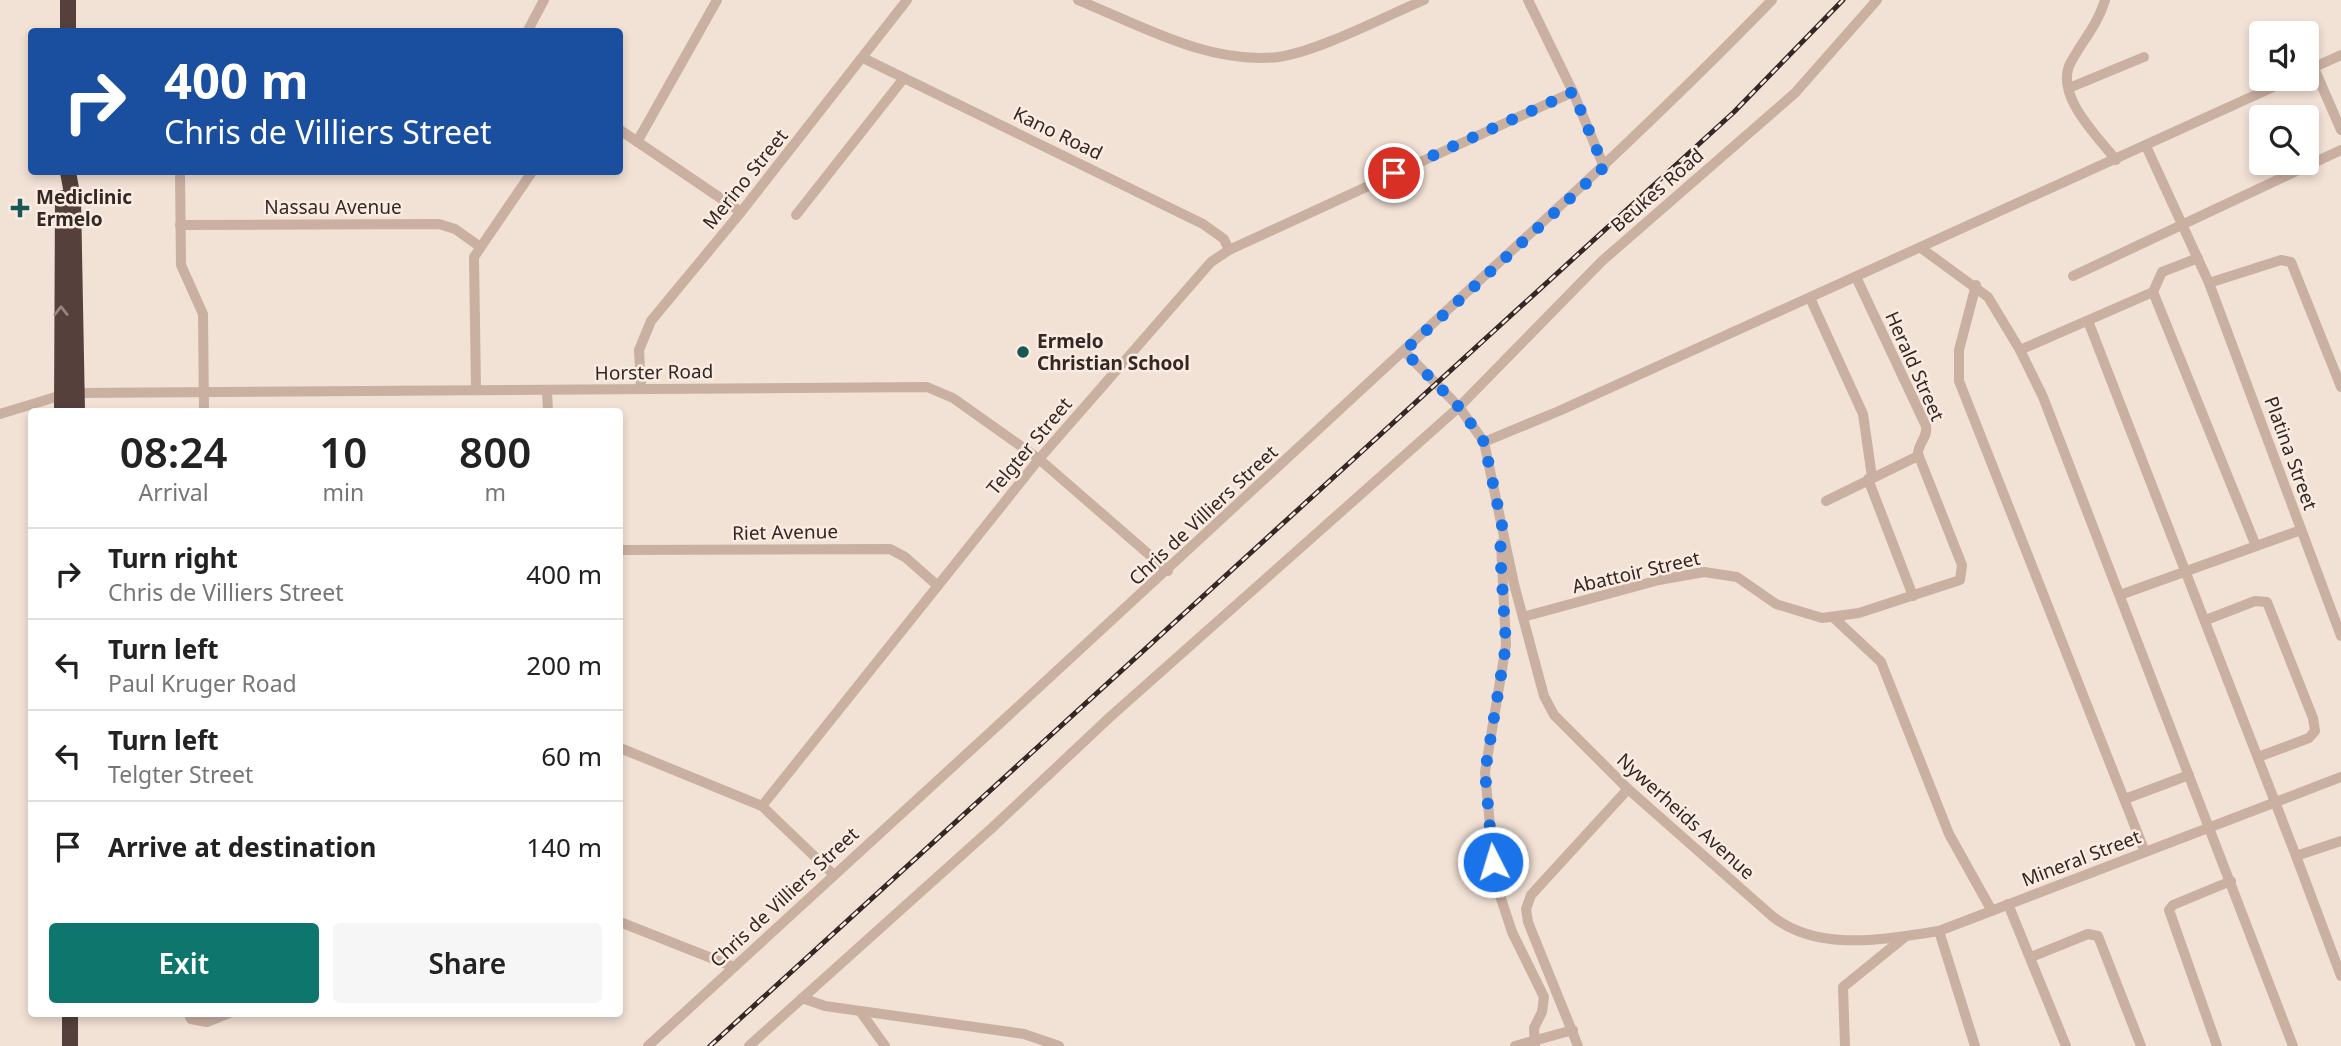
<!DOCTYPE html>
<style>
:root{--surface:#fff;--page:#f6f6f6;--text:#222;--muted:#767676;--line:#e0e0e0;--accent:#0f766e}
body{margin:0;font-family:"Noto Sans",sans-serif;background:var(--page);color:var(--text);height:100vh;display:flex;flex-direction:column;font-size:26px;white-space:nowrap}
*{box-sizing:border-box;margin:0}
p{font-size:23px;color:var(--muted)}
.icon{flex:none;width:38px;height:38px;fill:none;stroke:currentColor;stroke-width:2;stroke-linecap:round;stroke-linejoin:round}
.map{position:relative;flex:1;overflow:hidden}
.sheet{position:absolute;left:28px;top:408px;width:595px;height:609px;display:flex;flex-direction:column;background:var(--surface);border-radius:7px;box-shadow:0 4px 10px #0003}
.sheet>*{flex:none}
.hud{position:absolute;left:28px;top:28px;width:595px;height:147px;border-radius:7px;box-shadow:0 4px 10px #0003;background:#1a4fa0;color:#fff;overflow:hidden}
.tools{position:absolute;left:2249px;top:21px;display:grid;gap:14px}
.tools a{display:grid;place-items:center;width:70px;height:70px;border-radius:7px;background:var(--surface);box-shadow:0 4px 10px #0003;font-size:35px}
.pin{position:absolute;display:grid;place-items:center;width:60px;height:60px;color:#fff;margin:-30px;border:4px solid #fff;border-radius:50%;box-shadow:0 2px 7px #0007}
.me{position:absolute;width:77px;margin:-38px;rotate:355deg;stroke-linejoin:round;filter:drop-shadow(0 0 5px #0008)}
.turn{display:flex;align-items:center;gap:24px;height:147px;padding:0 21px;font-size:32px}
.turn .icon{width:91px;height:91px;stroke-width:2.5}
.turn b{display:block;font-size:49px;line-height:60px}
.eta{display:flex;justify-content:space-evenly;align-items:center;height:119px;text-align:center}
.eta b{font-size:42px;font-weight:600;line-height:49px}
.primary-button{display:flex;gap:14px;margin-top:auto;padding:14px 21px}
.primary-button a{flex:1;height:80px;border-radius:7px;background:var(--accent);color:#fff;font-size:28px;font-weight:600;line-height:80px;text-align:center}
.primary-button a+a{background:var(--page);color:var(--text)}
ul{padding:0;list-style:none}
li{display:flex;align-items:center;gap:21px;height:91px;padding:0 21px;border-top:2px solid var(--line)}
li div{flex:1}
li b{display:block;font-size:26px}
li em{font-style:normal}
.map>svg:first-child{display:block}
</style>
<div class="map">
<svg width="2341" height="1046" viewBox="0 0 2341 1046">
<rect width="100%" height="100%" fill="#f2e1d5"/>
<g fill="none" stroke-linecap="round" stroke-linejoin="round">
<g stroke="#cab0a1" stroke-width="10">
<path d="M1078 0C1140 25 1209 65 1278 57 1317 52 1386 16 1424 0"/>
<path d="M1528 0 1573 92 1604 167"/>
<path d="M2105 0C2098 24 2083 40 2071 62 2053 94 2098 137 2116 160"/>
<path d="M527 32 544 0"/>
<path d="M863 58 1203 224 1224 239 1229 250"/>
<path d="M2314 68 2341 130"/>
<path d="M2306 71 2341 55"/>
<path d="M2069 88 2144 57"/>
<path d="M620 130 741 212"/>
<path d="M637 142 717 0"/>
<path d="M2146 146 2209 283 2341 636"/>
<path d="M180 172 181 265 203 314 204 411"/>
<path d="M796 215 904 78"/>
<path d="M180 225 439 224 455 229 479 246"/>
<path d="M1921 248 1988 297 2020 350 2043 397 2293 1046"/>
<path d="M2073 276 2341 150"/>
<path d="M2209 283 2281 260 2291 262 2341 387"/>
<path d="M1976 285 1959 350V381L2145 852"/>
<path d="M2153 292 2256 546"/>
<path d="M1810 298 1863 414 1872 477"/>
<path d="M2088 321 2296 856"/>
<path d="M2020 350 2153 292 2162 272 2198 258"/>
<path d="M1404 351 1459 407 1484 442 1514 584 1544 696 1554 715 1628 789 1772 916C1818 953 1885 939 1939 931L2341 777"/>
<path d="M641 389 639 350 651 321 741 212 907 0"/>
<path d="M476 390 474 257 532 172"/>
<path d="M547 392 548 411"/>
<path d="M0 414 62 395 77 393 927 387 953 398 1039 459 1168 571"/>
<path d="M1484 442 1559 411 2291 79"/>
<path d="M1868 479 1913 596"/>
<path d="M1826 501 1918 456"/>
<path d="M1501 543 1506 645 1485 772 1495 880 1512 932 1544 997 1542 1012 1534 1028 1535 1046"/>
<path d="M620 550 890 549 905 557 938 586"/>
<path d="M2120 595 2301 530"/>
<path d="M1523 617 1659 580 1704 572 1737 577 1776 604 1822 618 1859 613 1960 580 1962 565 1918 454C1918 443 1928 438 1926 426L1856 277"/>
<path d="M1834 618 1881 662 1949 834 1992 911"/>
<path d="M2206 620 2255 601 2267 602 2313 718 2315 731 2309 738 2258 757"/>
<path d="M620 748 762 806 834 875"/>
<path d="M2125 799 2189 775"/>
<path d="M762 806 1039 459 1211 262 1229 250 1573 92"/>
<path d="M2341 841 2296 856 2341 976"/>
<path d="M2008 904 2066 1046"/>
<path d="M620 922 734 967"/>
<path d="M1939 931 1975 1046"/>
<path d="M2031 957 2088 934 2098 936 2141 1046"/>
<path d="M802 998 825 1006 1024 1034 1059 1046"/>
<path d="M860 1011 885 1046"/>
<path d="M188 1013 191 1019 207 1022 229 1013"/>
<path d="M648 1046C900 815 1153 584 1403 351 1528 235 1654 122 1772 0"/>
<path d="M749 1046 993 827 1110 717 1459 407 1602 261 1795 93 1877 0"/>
<path d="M1515 1046 1573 1030"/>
<path d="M1578 1046 1528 922 1526 909 1531 895 1628 789"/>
<path d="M1845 1046 1843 987 1906 936"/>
<path d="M2217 1046 2169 910 2173 905 2231 881"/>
</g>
<g stroke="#55403b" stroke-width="16">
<path d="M68 32V0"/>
<path d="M68 172 73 199 77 411"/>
<path d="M62 411 63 198"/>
<path d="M70 1013V1046"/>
</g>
<g stroke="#342824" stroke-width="5">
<path id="rail" d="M710 1046 1734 112 1843 0"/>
</g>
<use href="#rail" stroke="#faece2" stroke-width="2.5" stroke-dasharray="8" stroke-linecap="butt"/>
</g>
<defs><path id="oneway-chevron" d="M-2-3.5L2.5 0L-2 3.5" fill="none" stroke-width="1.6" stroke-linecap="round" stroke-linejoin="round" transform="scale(1.75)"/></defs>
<use stroke="#97857e" href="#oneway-chevron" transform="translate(61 311) rotate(-90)"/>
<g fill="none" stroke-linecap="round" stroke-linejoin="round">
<path stroke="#1a73e8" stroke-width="12" stroke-dasharray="0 21.6" d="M1394 173 1573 92 1604 167 1404 351 1459 407 1484 442 1503 530 1500 550 1506 645 1485 772 1493 862"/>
</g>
<g fill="#185754" stroke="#faece2" stroke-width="2.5">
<path d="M16.5 197.5h7v7h7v7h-7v7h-7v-7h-7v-7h7z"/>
<circle cx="1023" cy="352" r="7"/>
</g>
<g text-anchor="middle" stroke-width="5" stroke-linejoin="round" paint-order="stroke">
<g font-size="19" fill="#342824" stroke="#faece2">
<text transform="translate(1058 133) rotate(26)" y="7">Kano Road</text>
<text transform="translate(745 179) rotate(-51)" y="7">Merino Street</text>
<text transform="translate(1657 190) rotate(-41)" y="7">Beukes Road</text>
<text x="333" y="214">Nassau Avenue</text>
<text transform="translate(1915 366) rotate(66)" y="7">Herald Street</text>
<text transform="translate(654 372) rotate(-1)" y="7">Horster Road</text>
<text transform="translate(1029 446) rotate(-50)" y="7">Telgter Street</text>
<text transform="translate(2291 453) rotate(70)" y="7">Platina Street</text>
<text transform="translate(1203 515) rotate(-43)" y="7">Chris de Villiers Street</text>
<text transform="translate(785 532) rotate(-1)" y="7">Riet Avenue</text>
<text transform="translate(1636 572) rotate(-13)" y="7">Abattoir Street</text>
<text transform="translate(1686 816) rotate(42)" y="7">Nywerheids Avenue</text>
<text transform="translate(2081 858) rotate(-21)" y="7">Mineral Street</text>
<text transform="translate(784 897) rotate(-43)" y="7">Chris de Villiers Street</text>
</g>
<g font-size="19" font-weight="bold" fill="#342824" stroke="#faece2" text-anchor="start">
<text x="36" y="204">Mediclinic<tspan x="36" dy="22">Ermelo</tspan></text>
<text x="1037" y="348">Ermelo<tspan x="1037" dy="22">Christian School</tspan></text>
</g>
</g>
</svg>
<div class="tools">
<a><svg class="icon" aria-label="sound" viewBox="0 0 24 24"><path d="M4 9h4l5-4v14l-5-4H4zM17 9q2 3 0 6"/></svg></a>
<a><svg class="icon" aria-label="search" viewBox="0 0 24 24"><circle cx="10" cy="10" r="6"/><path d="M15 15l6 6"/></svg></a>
</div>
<div class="pin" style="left:1394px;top:173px;background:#d93025"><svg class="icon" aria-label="arrive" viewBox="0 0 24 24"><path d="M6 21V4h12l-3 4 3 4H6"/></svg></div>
<svg class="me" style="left:1493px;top:862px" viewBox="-20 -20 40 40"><circle r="17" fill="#1a73e8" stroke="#fff" stroke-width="3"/><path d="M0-11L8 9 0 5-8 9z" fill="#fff"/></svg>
<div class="hud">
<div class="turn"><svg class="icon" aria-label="right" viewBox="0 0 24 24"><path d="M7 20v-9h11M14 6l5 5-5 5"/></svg><div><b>400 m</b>Chris de Villiers Street</div></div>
</div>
<section class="sheet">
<div class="eta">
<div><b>08:24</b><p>Arrival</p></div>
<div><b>10</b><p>min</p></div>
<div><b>800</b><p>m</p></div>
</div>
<ul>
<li><svg class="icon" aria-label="right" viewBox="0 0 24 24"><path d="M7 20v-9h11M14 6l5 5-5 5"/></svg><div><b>Turn right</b><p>Chris de Villiers Street</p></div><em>400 m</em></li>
<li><svg class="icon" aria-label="left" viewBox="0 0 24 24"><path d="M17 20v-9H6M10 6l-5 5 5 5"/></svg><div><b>Turn left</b><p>Paul Kruger Road</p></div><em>200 m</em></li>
<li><svg class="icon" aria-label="left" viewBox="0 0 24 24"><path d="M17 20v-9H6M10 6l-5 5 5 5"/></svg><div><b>Turn left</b><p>Telgter Street</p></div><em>60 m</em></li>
<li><svg class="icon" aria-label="arrive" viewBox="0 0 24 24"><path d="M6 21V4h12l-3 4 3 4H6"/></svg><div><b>Arrive at destination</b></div><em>140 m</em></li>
</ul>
<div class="primary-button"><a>Exit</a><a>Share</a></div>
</section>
</div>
